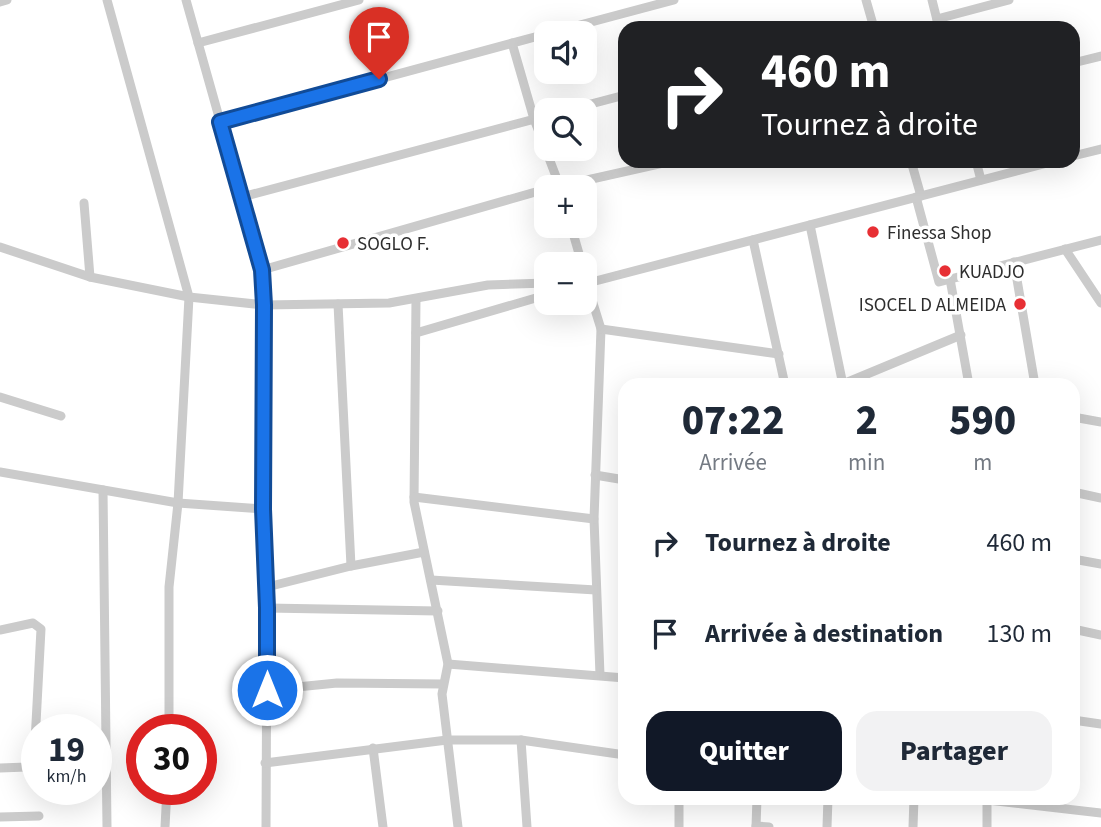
<!DOCTYPE html>
<html lang="fr">
<meta charset="utf-8">
<style>
:root{--surface:#fff;--page:#f2f2f3;--text:#1f2937;--muted:#747a83;--accent:#111827}
body{margin:0;font-family:"Source Sans 3",sans-serif;background:var(--page);color:var(--text);height:100vh;display:flex;flex-direction:column;font-size:26px;white-space:nowrap}
*{box-sizing:border-box;margin:0}
p{font-size:23px;color:var(--muted)}
.icon{flex:none;width:38px;height:38px;fill:none;stroke:currentColor;stroke-width:2;stroke-linecap:round;stroke-linejoin:round}
.map{position:relative;flex:1;overflow:hidden}
.drawer{position:absolute;left:618px;top:378px;width:462px;height:427px;display:flex;flex-direction:column;background:var(--surface);border-radius:21px;box-shadow:0 7px 28px #0002}
.drawer>*{flex:none}
.banner{position:absolute;left:618px;top:21px;width:462px;height:147px;border-radius:21px;box-shadow:0 7px 28px #0002;background:#202124;color:#fff;overflow:hidden}
.controls{position:absolute;left:534px;top:21px;display:grid;gap:14px}
.controls a{display:grid;place-items:center;width:63px;height:63px;border-radius:14px;background:var(--surface);box-shadow:0 7px 28px #0002;font-size:35px}
.speed{position:absolute;left:21px;top:714px;display:flex;gap:14px;font-size:35px;font-weight:700;text-align:center}
.speed>*{display:grid;place-content:center;width:91px;height:91px;border-radius:50%;background:var(--surface);box-shadow:0 7px 28px #0002;line-height:1}
.speed small{font-size:18px;font-weight:400}
.speed .limit{border:10px solid #d22;background:#fff;color:#111}
.pin{position:absolute;display:grid;place-items:center;width:60px;height:60px;color:#fff;margin:-72px -30px;border-radius:50% 50% 50% 0;rotate:-45deg;box-shadow:0 0 7px #0007}
.pin .icon{rotate:45deg}
.me{position:absolute;width:77px;margin:-38px;rotate:0deg;stroke-linejoin:round;filter:drop-shadow(0 0 5px #0008)}
.turn{display:flex;align-items:center;gap:24px;height:147px;padding:0 28px;font-size:32px}
.turn .icon{width:91px;height:91px;stroke-width:2.5}
.turn b{display:block;font-size:49px;line-height:60px}
.eta{display:flex;justify-content:space-evenly;align-items:center;height:119px;text-align:center}
.eta b{font-size:42px;font-weight:800;line-height:49px}
.primary-button{display:flex;gap:14px;margin-top:auto;padding:14px 28px}
.primary-button a{flex:1;height:80px;border-radius:21px;background:var(--accent);color:#fff;font-size:28px;font-weight:800;line-height:80px;text-align:center}
.primary-button a+a{background:var(--page);color:var(--text)}
ul{padding:0;list-style:none}
li{display:flex;align-items:center;gap:21px;height:91px;padding:0 28px}
li div{flex:1}
li b{display:block;font-size:26px}
li em{font-style:normal}
.map>svg:first-child{display:block}
</style>
<div class="map">
<svg width="1101" height="827" viewBox="0 0 1101 827">
<rect width="100%" height="100%" fill="#fff"/>
<g fill="none" stroke-linecap="round" stroke-linejoin="round">
<g stroke="#cbcbcb" stroke-width="9">
<path d="M107 0 189 297 178 503 169 587V730"/>
<path d="M186 0 262 270 264 305 263 509 267 608 266 827"/>
<path d="M866 0 874 28"/>
<path d="M932 0 939 28"/>
<path d="M0 2 7 0"/>
<path d="M937 19 1009 0"/>
<path d="M550 33 674 0"/>
<path d="M198 43 359 0"/>
<path d="M512 43 534 119 560 187"/>
<path d="M1073 63 1101 56"/>
<path d="M568 110 625 95"/>
<path d="M220 122 546 34"/>
<path d="M1073 156 1101 149"/>
<path d="M911 161 921 196"/>
<path d="M976 161 981 180"/>
<path d="M556 187 672 161"/>
<path d="M242 197 546 116"/>
<path d="M916 197 939 282 1101 240"/>
<path d="M84 203 90 277"/>
<path d="M810 225 843 385"/>
<path d="M571 226 582 264"/>
<path d="M753 240 785 385"/>
<path d="M0 247 90 277 189 297 264 305 389 303 488 285 546 283"/>
<path d="M1065 249 1101 303"/>
<path d="M1014 262 1035 385"/>
<path d="M262 270 546 189"/>
<path d="M584 274 601 329 594 519 600 675"/>
<path d="M950 279 969 385"/>
<path d="M584 284 1055 161"/>
<path d="M416 299 414 502 448 664 442 694 458 827"/>
<path d="M338 304 351 566"/>
<path d="M601 329 779 354"/>
<path d="M416 333 546 295"/>
<path d="M843 384 961 335"/>
<path d="M0 397 61 416"/>
<path d="M1073 417 1101 422"/>
<path d="M0 472 178 503 263 509"/>
<path d="M595 475 625 480"/>
<path d="M103 490 107 827"/>
<path d="M1073 492 1101 498"/>
<path d="M414 497 594 519"/>
<path d="M1073 559 1101 564"/>
<path d="M431 580 596 590"/>
<path d="M267 587 351 566 424 552"/>
<path d="M267 608 438 611"/>
<path d="M1073 629 1101 635"/>
<path d="M0 630 33 623 41 629 34 761 27 767 0 768"/>
<path d="M448 664 625 678"/>
<path d="M267 690 337 683 443 684"/>
<path d="M1073 720 1101 724"/>
<path d="M521 740 527 827"/>
<path d="M373 748 383 827"/>
<path d="M265 763 447 740H521L625 755"/>
<path d="M970 798 1101 813"/>
<path d="M0 817 39 816"/>
<path d="M756 826 769 827"/>
<path d="M165 827 167 789"/>
<path d="M679 827V798"/>
<path d="M756 827 757 798"/>
<path d="M827 827 828 798"/>
<path d="M913 827 914 798"/>
<path d="M987 827V800"/>
</g>
</g>
<g fill="none" stroke-linecap="round" stroke-linejoin="round">
<g stroke="#114b97" stroke-width="18">
<path id="route" d="M267 690V608L263 509 264 305 262 270 220 122 379 79"/>
</g>
<use href="#route" stroke="#1a73e8" stroke-width="12"/>
</g>
<g fill="#e72f34" stroke="#fff" stroke-width="2.5">
<circle cx="873" cy="232" r="7"/>
<circle cx="343" cy="243" r="7"/>
<circle cx="945" cy="271" r="7"/>
<circle cx="1020" cy="304" r="7"/>
</g>
<g text-anchor="middle" stroke-width="7" stroke-linejoin="round" paint-order="stroke">
<g font-size="19" fill="#2e2e2e" stroke="#fff" text-anchor="start">
<text x="887" y="239">Finessa Shop</text>
<text x="357" y="250">SOGLO F.</text>
<text x="959" y="278">KUADJO</text>
<text x="1006" y="311" text-anchor="end">ISOCEL D ALMEIDA</text>
</g>
</g>
</svg>
<div class="controls">
<a><svg class="icon" aria-label="sound" viewBox="0 0 24 24"><path d="M4 9h4l5-4v14l-5-4H4zM17 9q2 3 0 6"/></svg></a>
<a><svg class="icon" aria-label="search" viewBox="0 0 24 24"><circle cx="10" cy="10" r="6"/><path d="M15 15l6 6"/></svg></a>
<a>+</a>
<a>−</a>
</div>
<div class="speed"><div>19<small>km/h</small></div><div class="limit">30</div></div>
<div class="pin" style="left:379px;top:79px;background:#d93025"><svg class="icon" aria-label="arrive" viewBox="0 0 24 24"><path d="M6 21V4h12l-3 4 3 4H6"/></svg></div>
<svg class="me" style="left:267px;top:690px" viewBox="-20 -20 40 40"><circle r="17" fill="#1a73e8" stroke="#fff" stroke-width="3"/><path d="M0-11L8 9 0 5-8 9z" fill="#fff"/></svg>
<div class="banner">
<div class="turn"><svg class="icon" aria-label="right" viewBox="0 0 24 24"><path d="M7 20v-9h11M14 6l5 5-5 5"/></svg><div><b>460 m</b>Tournez à droite</div></div>
</div>
<section class="drawer">
<div class="eta">
<div><b>07:22</b><p>Arrivée</p></div>
<div><b>2</b><p>min</p></div>
<div><b>590</b><p>m</p></div>
</div>
<ul>
<li><svg class="icon" aria-label="right" viewBox="0 0 24 24"><path d="M7 20v-9h11M14 6l5 5-5 5"/></svg><div><b>Tournez à droite</b></div><em>460 m</em></li>
<li><svg class="icon" aria-label="arrive" viewBox="0 0 24 24"><path d="M6 21V4h12l-3 4 3 4H6"/></svg><div><b>Arrivée à destination</b></div><em>130 m</em></li>
</ul>
<div class="primary-button"><a>Quitter</a><a>Partager</a></div>
</section>
</div>
